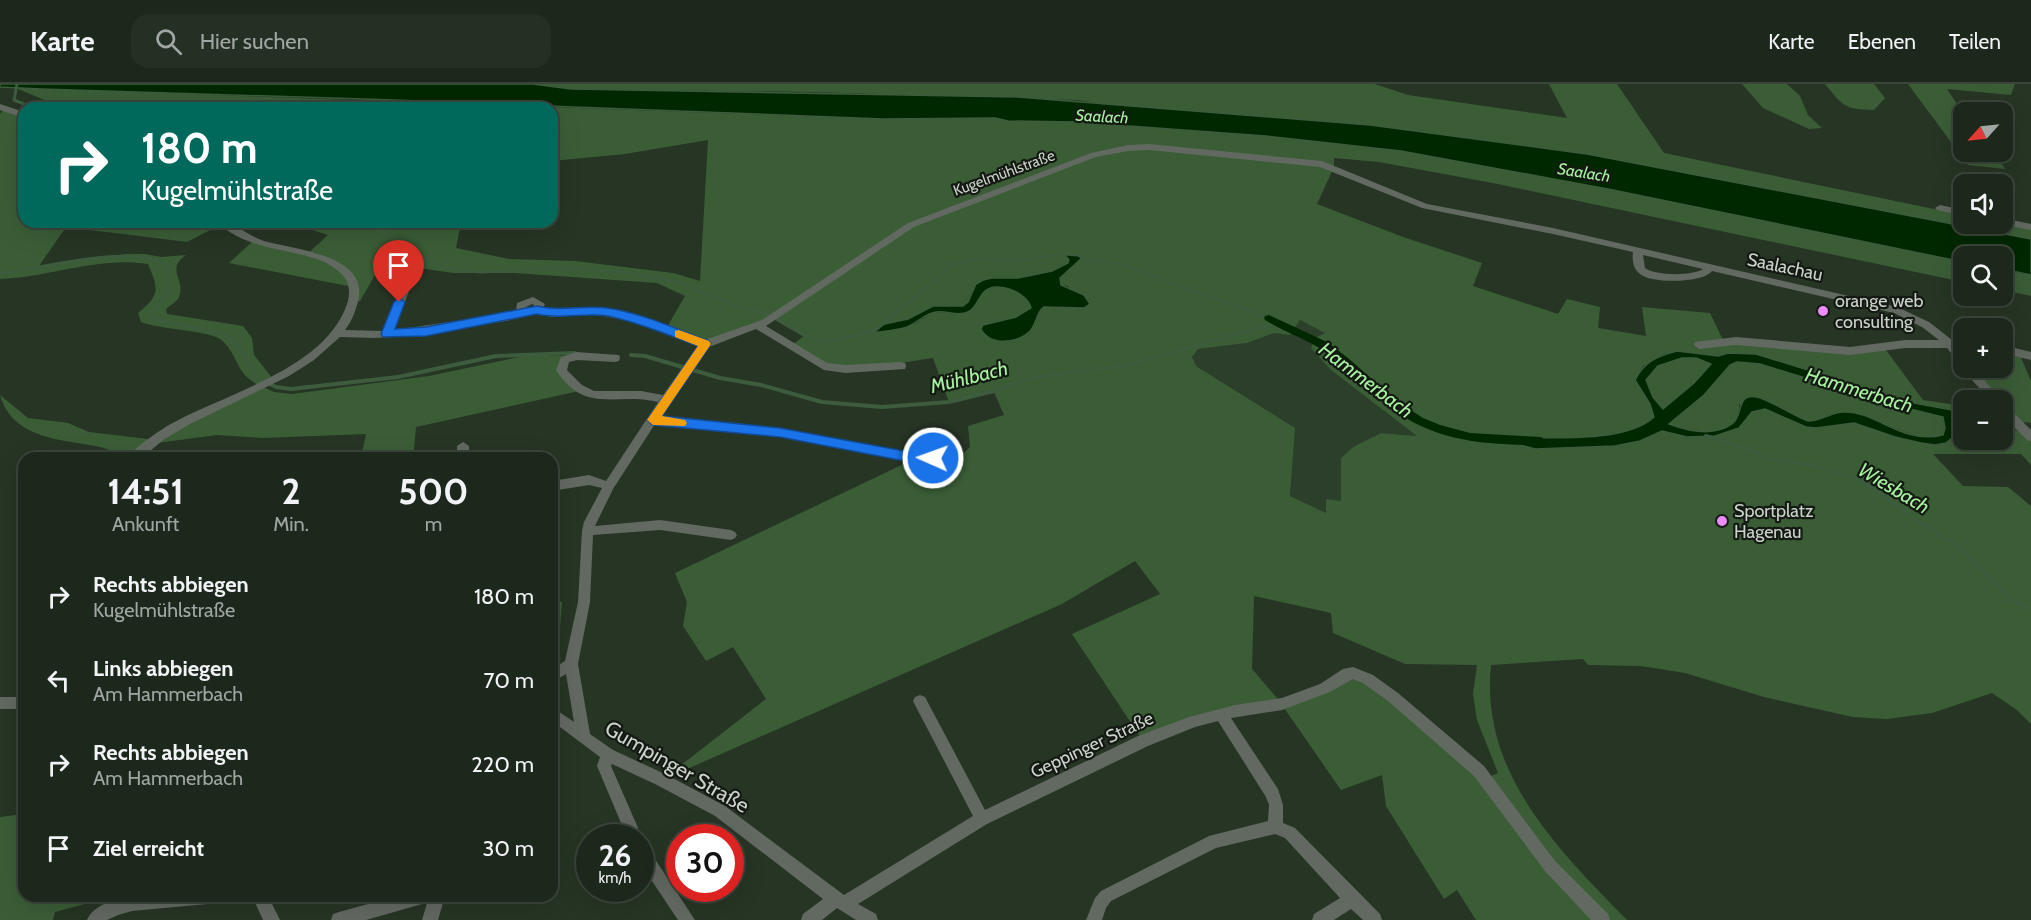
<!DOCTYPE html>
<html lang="de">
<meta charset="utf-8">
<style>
:root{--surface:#1d281c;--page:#253025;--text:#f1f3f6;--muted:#a0a6a3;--line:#3b443b}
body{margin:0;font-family:Cabin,sans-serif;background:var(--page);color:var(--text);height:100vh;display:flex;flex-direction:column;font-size:22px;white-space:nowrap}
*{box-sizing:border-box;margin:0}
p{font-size:20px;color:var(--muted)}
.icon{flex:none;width:33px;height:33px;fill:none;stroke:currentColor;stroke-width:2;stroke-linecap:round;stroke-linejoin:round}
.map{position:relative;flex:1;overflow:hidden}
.sheet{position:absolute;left:18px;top:368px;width:540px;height:450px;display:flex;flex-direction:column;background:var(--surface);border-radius:18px;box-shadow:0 6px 24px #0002,0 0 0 2px var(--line)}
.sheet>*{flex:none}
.guide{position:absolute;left:18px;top:18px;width:540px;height:126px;border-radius:18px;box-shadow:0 6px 24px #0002,0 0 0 2px var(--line);background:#00695c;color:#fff;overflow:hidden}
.needle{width:39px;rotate:243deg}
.buttons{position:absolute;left:1953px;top:18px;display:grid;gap:12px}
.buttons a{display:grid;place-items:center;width:60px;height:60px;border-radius:12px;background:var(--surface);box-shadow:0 6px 24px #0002,0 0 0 2px var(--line);font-size:30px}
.speed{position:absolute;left:576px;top:740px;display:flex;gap:12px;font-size:30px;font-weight:700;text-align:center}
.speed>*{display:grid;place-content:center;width:78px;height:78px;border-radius:50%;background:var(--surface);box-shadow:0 6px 24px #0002,0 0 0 2px var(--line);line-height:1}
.speed small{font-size:15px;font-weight:400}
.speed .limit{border:9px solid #d22;background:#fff;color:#111}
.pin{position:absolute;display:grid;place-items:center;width:51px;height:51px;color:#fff;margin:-62px -26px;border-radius:50% 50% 50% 0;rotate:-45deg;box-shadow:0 0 6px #0007}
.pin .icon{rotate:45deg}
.me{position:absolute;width:66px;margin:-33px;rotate:272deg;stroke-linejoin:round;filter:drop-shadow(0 0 4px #0008)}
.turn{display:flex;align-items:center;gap:21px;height:126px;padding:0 24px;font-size:27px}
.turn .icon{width:78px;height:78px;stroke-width:2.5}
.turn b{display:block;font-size:42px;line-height:51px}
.eta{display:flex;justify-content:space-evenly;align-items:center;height:102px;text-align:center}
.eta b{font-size:36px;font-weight:800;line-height:42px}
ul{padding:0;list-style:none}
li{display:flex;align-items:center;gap:18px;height:84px;padding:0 24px}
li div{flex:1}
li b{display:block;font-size:22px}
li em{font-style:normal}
header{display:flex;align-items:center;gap:36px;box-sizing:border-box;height:84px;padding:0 30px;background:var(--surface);border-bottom:2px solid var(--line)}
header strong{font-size:28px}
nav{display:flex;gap:33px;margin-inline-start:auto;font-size:21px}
.search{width:420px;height:54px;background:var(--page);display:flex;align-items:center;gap:15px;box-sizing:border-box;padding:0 21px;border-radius:18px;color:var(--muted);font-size:22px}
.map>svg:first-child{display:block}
</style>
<header>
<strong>Karte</strong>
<div class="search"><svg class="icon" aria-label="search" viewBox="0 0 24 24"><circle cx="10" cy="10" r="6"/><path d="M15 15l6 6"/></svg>Hier suchen</div>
<nav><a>Karte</a><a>Ebenen</a><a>Teilen</a></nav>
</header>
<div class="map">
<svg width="2031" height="836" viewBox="0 0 2031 836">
<rect width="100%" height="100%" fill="#273525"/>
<path fill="#2c3f2a" d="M1300 236 1326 249 1331 286 1418 352 1381 349 1353 363 1341 374V417L1326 429 1290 412 1295 344 1196 282 1192 273 1198 265 1247 259 1274 249 1290 251Z"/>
<g fill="#3a5d36" fill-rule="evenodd">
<path d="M533 0H1375L1408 11 1567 34 1549 0H1617L1664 69 1963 131 1964 140 2003 139 2031 145V156L1077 16 814 8 571 5Z"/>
<path d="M1742 0H1787L1800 12 1808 31 1822 44 1809 45 1763 24Z"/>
<path d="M1825 0H1874L1885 14 1874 26C1844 25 1844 23 1825 0Z"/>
<path d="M1908 0H2015L2011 11 1947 5 1963 29 1964 68H1994L2005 85 1968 81Z"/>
<path d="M16 4 883 35 995 34 1008 37 1074 38 1266 52 1401 67 1613 106 1963 178V198L1498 100 1379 78 1334 74V83L1317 120 1403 153 1482 179 1473 202 1558 230 1567 215 1600 223 1598 244 1646 252 1642 223 1710 229 1724 258 1839 267 1883 262 1923 316 1963 322V328L1914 319 1756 270 1728 269 1718 272 1677 267 1664 270 1643 282 1635 296 1650 320 1654 333C1627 358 1562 353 1527 354L1535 365 1615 362 1661 347 1687 353 1715 352 1739 344 1752 328 1765 325 1796 339H1854L1895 353 1921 359H1946L1954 346V335L1963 336 1964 356H2002L2003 344 2031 349V381L2021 370H1933L1963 402 2008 403 2031 422V640L2017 626 1992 609 1932 629 1887 635 1853 633 1764 613 1685 589 1641 582 1588 581 1583 575 1491 581C1480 688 1557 765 1627 836H1476L1457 806 1444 815 1386 722 1382 691 1341 706 1282 621 1235 627 1143 657 1072 550 1160 510 1135 477 1062 520 662 696 766 615 733 563 706 577 683 542 687 518 675 489 910 377 924 381 962 371 970 363 968 342 1004 331 994 308 949 318 933 274 861 285 834 284 790 263 805 251 769 230 766 238 705 260 666 245 685 212 657 199 515 189H454L382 179 360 217 354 219 352 200 348 202 229 179 253 157 306 171 328 151 303 143 306 138H461L456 164 509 175 575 177 673 189 700 197 708 56 625 70 552 77V24H39L49 18ZM1064 171 1082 173 1060 194 1061 201 1068 202 1077 224 1044 223C1037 228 1039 233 1035 240 1027 257 1006 254 991 255L981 245 983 241 1016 233 1031 224C1028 209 999 198 986 206 976 212 968 222 960 230L933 228 915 240 872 248 880 241 908 235 933 222H963L968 218 971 209 992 194H1018L1052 187 1068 180 1069 176ZM1300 236 1325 249 1315 254 1311 264 1331 286 1417 352 1381 349 1353 363 1341 374V417L1326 415V429L1290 412 1295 344 1196 282 1192 273 1198 265 1247 259 1274 249 1290 251ZM1254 512 1331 529 1333 549 1405 580 1477 581 1473 610 1477 636 1498 689 1486 694 1353 589 1282 620 1252 585Z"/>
<path d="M4 24 24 31V138L224 139 187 158 66 143 39 182 126 170H145L161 173 186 171C164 186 188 197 178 215 175 219 169 222 166 225L167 230 243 242 252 254 254 271 273 295 261 302 274 308 292 310 429 292 524 272H566L561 283 579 307 416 343 413 374 361 373 366 350 263 354 217 351 149 360 134 373C131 373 124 375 120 373 113 371 109 364 100 363 62 355 13 356 0 311L28 334 68 339 89 348 156 356 259 302C254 298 248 295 244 290 236 280 232 263 220 255 205 246 162 246 141 238L138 229C160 211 159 206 148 180 99 172 50 193 0 195V30Z"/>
<path d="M2002 186 2031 191V212L2003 206Z"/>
<path d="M2003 265 2019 269 2031 297V339L2003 335 2002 316H1996L1968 284H2002Z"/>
<path d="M1682 274H1696L1711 280 1694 299 1663 325 1653 313 1646 296 1658 282Z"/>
<path d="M1737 278 1760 280 1882 318 1944 333 1945 344 1943 351 1922 354 1854 329 1844 328 1816 337H1808L1780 325 1739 320C1739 324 1739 331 1737 335 1727 356 1684 345 1668 340L1704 311 1730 281Z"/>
<path d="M552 517 562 518 558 569 552 576Z"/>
<path d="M24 730V812H108L107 814 55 828 53 836H0V733Z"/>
</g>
<g fill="#002800" stroke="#3d5c3d" stroke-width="1.5" fill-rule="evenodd">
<path d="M0 0H533L571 5 1018 13 1370 41 1587 70 2031 155V191L2003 185 2002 172H1964L1963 178 1613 106 1401 67 1266 52 1074 38 1008 37 995 34 883 35 395 16 42 5 0 3Z"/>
<path d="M1064 170 1078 171 1083 173 1060 194 1061 201 1084 211 1090 220 1084 224 1044 223C1036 228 1037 240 1030 247 1017 260 990 262 981 245L983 241 1016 233 1031 224C1028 209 997 196 985 207 978 213 977 224 968 228 957 233 946 226 936 228 926 229 917 239 907 243 896 247 882 247 871 249L880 241 908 235 933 222H963L968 218 976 200 983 196 992 194H1018L1052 187 1068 179 1069 176Z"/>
<path d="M1677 267 1718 272 1728 269 1756 270 1914 319 1963 328V336L1954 335 1952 354 1946 359 1935 361 1921 359 1895 353 1854 339 1816 344 1806 343 1765 325 1752 328 1739 344 1715 352 1687 353 1662 347 1640 357 1615 362 1535 365 1520 361 1527 354C1562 353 1627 358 1654 333L1650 320 1635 296C1644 278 1657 272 1677 267ZM1682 274H1696L1711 280 1694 299 1663 325 1653 313 1646 296 1658 282ZM1737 278 1760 280 1882 318 1943 333 1945 344 1943 351C1901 361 1877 327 1844 328 1831 328 1821 337 1808 337 1794 332 1768 315 1757 313 1735 309 1744 332 1732 340 1714 353 1688 347 1669 340L1704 311 1730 281Z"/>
</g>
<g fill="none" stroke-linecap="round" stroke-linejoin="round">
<g stroke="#3d5c3d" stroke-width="3">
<path d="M17 0 14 16 34 24"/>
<path d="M326 138 375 142 436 181 448 185 481 188 558 184 625 188 680 199 739 223"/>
<path d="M0 189C49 184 113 163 161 177 173 191 169 211 157 223"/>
<path d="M903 223 953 181 976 175 1018 176 1064 170 1078 171 1086 176 1117 179 1238 223"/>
</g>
<g stroke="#3d5c3d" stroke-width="4">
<path d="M158 221 151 228 153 235 224 250 238 262 256 293 276 303 291 305 398 293 496 272 575 269"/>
<path d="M733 221 769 230"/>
<path d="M1234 221 1269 234"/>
<path d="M777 235 810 254 823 257 837 256 875 246 905 221"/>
<path d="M631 271 645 272 720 294 761 301 822 318 882 323 949 318 994 307 1030 294 1124 282 1277 239"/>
<path d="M1706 352 1743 363 1767 374 1817 382 1861 396 1910 432 1956 461 1992 497"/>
</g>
<path stroke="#3d5c3d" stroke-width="4.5" d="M1991 496 2008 513 2031 524"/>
<path fill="#002800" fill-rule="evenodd" d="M1269 231 1327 258 1348 274 1397 317 1423 334 1440 341 1470 349 1541 353 1547 357 1541 361C1487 361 1433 358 1389 322 1368 306 1351 286 1330 271 1310 256 1286 249 1265 236L1264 234 1265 232Z"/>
<g fill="#626961" fill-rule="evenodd">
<path d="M0 20 24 28V34L0 26Z"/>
<path d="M1149 60 1322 77 1427 120 1553 144 1897 223 1929 238 1952 256H1964V264H1959L1964 269V281L1960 280 1947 264H1905L1850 271 1736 261 1699 265 1694 261 1695 258 1736 253 1850 263 1905 256H1939L1922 243 1894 229 1712 187C1704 199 1651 200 1640 190 1633 185 1632 176 1633 168L1553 150 1422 124 1320 83 1149 66 1128 67 1096 73 914 143 766 242 827 279 845 281 901 278 905 279 906 282 905 285 845 289 824 286 756 245 709 263 660 333 780 345 919 371 933 370 939 374 933 378 919 379 780 353 655 340 613 405 595 442 660 436 731 446 735 448 737 451 735 454 731 456 660 446 593 451 590 518 578 580 590 650 613 666 667 691 725 722 844 811 973 732 915 621 913 617 915 613 920 611 925 613 985 726 1138 652 1189 633 1235 621 1282 614 1320 600 1343 585 1353 583 1373 591 1398 609 1484 682 1555 777 1608 830 1610 836H1591L1545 787 1474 692 1388 617 1363 599 1353 595 1330 608 1282 626 1231 634 1278 705 1283 721V739L1295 744 1380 830 1382 836H1363L1351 825 1334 836H1312L1314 830 1340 814 1285 754 1275 750 1216 764 1111 817 1106 824 1102 836H1086L1095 814 1101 807 1209 752 1268 737 1269 721 1266 713 1218 637 1195 643 1148 662 987 740 858 820 876 830 878 836H856L837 824 822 836H801L803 830 823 815 715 732 657 701 612 680 611 682 642 753 640 758V753H627L597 682 600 673 552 637V623L574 638 566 590 552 598V585L565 577 578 518 582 447 584 438 602 404 589 401 552 407V397L589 391 606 397 658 318C615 308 585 331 556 286L561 273 576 268 619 271 620 274 619 277 615 278 577 276 569 278 567 286 582 301 594 307H641L663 311 698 261 638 239 594 230 552 233 537 230 506 237 408 252 374 254 340 253 314 276 289 292 190 340 163 356 142 374H128C138 360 154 351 167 342 222 310 325 286 347 220 350 212 350 201 345 194 320 160 251 174 218 138 235 138 248 152 264 157 295 166 374 171 357 221 354 231 351 238 345 246L383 247 401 202 406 199 411 202 394 246 511 229 516 227 517 219 533 213 545 220 543 224 545 225C564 227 583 222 602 224 637 227 672 243 705 256L762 236 908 139 1091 69 1128 61ZM1643 171 1703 185C1693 192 1655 192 1645 184ZM532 220 534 221 533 224 526 225V223Z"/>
<path d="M1940 121 1964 126V132L1937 126 1935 124Z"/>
<path d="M2002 134 2031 140V146L2000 140H2002Z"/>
<path d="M2002 261 2031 268V276L2002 269Z"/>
<path d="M1964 282 1974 284 2001 316H1990L1964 287Z"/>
<path d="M2002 320 2006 321 2031 346V357L2027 356 2002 331Z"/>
<path d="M463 358 469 362V374H457V362Z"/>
<rect x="0" y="613" width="24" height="12"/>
<path d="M640 758 645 760 695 836H678L640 779Z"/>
<path d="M132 812H215L212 817 207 820 132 827 118 831 107 836H87C94 820 116 815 132 812Z"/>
<path d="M252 812H268L280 836H263Z"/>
<path d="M397 812H445L438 836H422L428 816 422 820 366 836H331L333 830 339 828Z"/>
</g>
</g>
<path fill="#1a73e8" stroke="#114b97" stroke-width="1.5" d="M399 214 405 218 395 245 426 243 537 222C560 228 584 221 607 224 642 229 676 245 709 257L711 260 662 332 780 344 920 370 933 369 940 374 938 377 920 380 780 353 653 341 647 336 698 262C668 251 638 238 608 232 584 228 560 236 537 230L426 252 383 253 381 250 394 218Z"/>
<path fill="#f59e0b" d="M679 246 709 257 711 260 662 332 685 336 687 339 685 342 653 341 647 336 698 262 675 253V247Z"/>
<g fill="#ec8cfb" stroke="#141a13" stroke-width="2">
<circle cx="1823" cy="227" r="6"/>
<circle cx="1722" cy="437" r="6"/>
</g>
<g text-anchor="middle" stroke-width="4.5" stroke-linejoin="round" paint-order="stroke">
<g font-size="15" fill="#cbd4ca" stroke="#141a13">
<text transform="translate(1004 89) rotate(-20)" y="5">Kugelmühlstraße</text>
</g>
<g font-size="16" font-style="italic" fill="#a8f3a0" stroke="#141a13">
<text transform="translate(1102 32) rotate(3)" y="6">Saalach</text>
<text transform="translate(1584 88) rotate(9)" y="6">Saalach</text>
</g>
<g font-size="18" fill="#cbd4ca" stroke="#141a13">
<text transform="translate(1785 183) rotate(12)" y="6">Saalachau</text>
<text transform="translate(1092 661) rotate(-25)" y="6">Geppinger Straße</text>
</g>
<g font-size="18" fill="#cbd4ca" stroke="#141a13" text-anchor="start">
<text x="1835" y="223">orange web<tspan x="1835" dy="21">consulting</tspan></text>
<text x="1734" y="433">Sportplatz<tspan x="1734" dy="21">Hagenau</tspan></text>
</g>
<g font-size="20" font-style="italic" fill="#a8f3a0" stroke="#141a13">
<text transform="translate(969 293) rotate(-14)" y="7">Mühlbach</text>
<text transform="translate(1366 296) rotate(37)" y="7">Hammerbach</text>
<text transform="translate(1859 306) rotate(17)" y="7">Hammerbach</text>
<text transform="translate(1894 404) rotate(31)" y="7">Wiesbach</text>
</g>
<g font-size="21" fill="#cbd4ca" stroke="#141a13">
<text transform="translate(677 683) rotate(30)" y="7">Gumpinger Straße</text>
</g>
</g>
</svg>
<div class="buttons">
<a><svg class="needle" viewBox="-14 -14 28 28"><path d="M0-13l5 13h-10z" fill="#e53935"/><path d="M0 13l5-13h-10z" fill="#a0a6a3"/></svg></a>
<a><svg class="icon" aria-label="sound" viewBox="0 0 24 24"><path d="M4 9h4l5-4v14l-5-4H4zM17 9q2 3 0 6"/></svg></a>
<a><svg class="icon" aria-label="search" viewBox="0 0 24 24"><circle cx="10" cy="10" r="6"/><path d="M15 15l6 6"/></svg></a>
<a>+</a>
<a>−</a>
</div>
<div class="speed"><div>26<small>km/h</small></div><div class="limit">30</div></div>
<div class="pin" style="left:399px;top:218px;background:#d93025"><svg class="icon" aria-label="arrive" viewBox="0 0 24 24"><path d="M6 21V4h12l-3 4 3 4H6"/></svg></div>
<svg class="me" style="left:933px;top:374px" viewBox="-20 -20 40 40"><circle r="17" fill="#1a73e8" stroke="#fff" stroke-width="3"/><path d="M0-11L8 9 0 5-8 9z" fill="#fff"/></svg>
<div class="guide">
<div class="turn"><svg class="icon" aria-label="right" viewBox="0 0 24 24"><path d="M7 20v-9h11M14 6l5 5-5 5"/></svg><div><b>180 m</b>Kugelmühlstraße</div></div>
</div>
<section class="sheet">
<div class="eta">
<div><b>14:51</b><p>Ankunft</p></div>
<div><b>2</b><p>Min.</p></div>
<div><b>500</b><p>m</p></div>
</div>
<ul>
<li><svg class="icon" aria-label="right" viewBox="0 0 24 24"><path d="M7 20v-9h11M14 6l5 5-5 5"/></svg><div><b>Rechts abbiegen</b><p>Kugelmühlstraße</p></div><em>180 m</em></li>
<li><svg class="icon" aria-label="left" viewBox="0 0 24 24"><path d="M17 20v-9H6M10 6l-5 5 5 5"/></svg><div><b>Links abbiegen</b><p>Am Hammerbach</p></div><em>70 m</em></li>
<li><svg class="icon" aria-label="right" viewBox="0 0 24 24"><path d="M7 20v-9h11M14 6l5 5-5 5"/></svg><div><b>Rechts abbiegen</b><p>Am Hammerbach</p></div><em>220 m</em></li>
<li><svg class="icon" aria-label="arrive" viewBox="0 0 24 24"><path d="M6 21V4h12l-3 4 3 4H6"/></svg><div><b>Ziel erreicht</b></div><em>30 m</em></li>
</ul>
</section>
</div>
